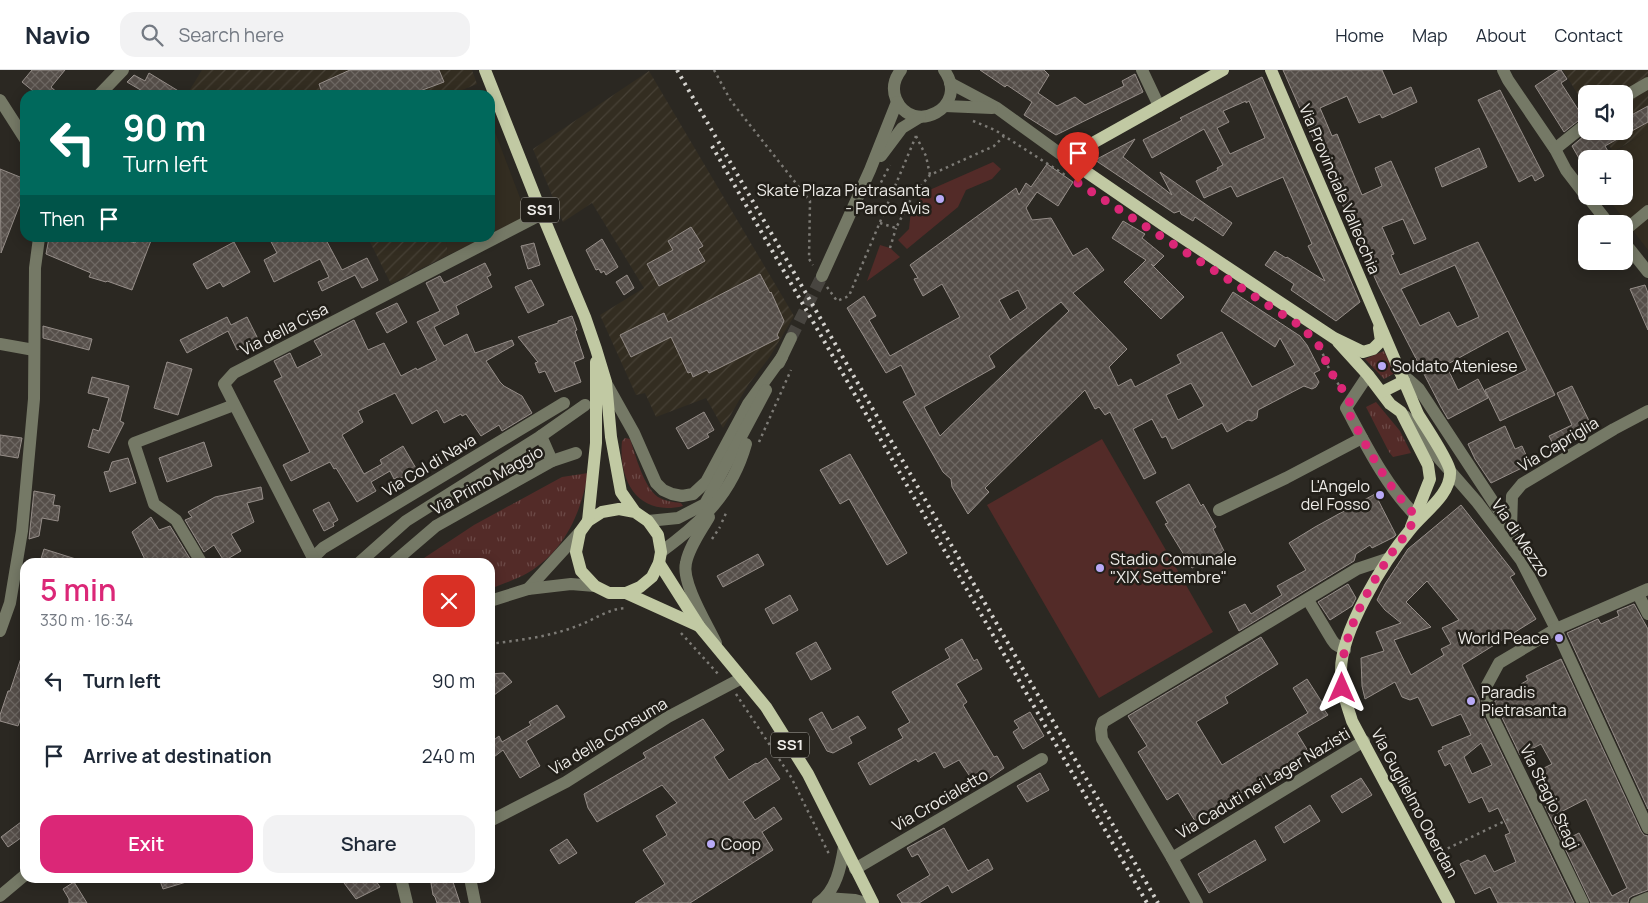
<!DOCTYPE html>
<meta charset="utf-8">
<style>
:root{--surface:#fff;--page:#f2f2f3;--text:#1f2937;--muted:#747a83;--line:#e0e1e3;--accent:#db2777}
body{margin:0;font-family:Manrope,sans-serif;background:var(--page);color:var(--text);height:100vh;display:flex;flex-direction:column;font-size:19px;white-space:nowrap}
*{box-sizing:border-box;margin:0}
p{font-size:16px;color:var(--muted)}
.icon{flex:none;width:28px;height:28px;fill:none;stroke:currentColor;stroke-width:2;stroke-linecap:round;stroke-linejoin:round}
.map{position:relative;flex:1;overflow:hidden}
.details{position:absolute;left:20px;top:488px;width:475px;height:325px;display:flex;flex-direction:column;background:var(--surface);border-radius:15px;box-shadow:0 2px 12px #0003}
.details>*{flex:none}
.hud{position:absolute;left:20px;top:20px;width:475px;height:152px;border-radius:15px;box-shadow:0 2px 12px #0003;background:#00695c;color:#fff;overflow:hidden}
.buttons{position:absolute;left:1578px;top:15px;display:grid;gap:10px}
.buttons a{display:grid;place-items:center;width:55px;height:55px;border-radius:10px;background:var(--surface);box-shadow:0 2px 12px #0003;font-size:25px}
.pin{position:absolute;display:grid;place-items:center;width:42px;height:42px;color:#fff;margin:-51px -21px;border-radius:50% 50% 50% 0;rotate:-45deg;box-shadow:0 0 5px #0007}
.pin .icon{rotate:45deg}
.me{position:absolute;width:55px;margin:-28px;rotate:0deg;stroke-linejoin:round;filter:drop-shadow(0 0 4px #0008)}
.turn{display:flex;align-items:center;gap:18px;height:105px;padding:0 20px;font-size:22px}
.turn .icon{width:65px;height:65px;stroke-width:2.5}
.turn b{display:block;font-size:35px;line-height:42px}
.then{display:flex;align-items:center;height:48px;padding:0 20px;background:#0003;gap:10px;font-size:19px}
.round{display:grid;place-items:center;flex:none;width:52px;height:52px;border-radius:15px;background:var(--page)}
.headline{display:flex;align-items:center;justify-content:space-between;height:85px;padding:0 20px}
h1{font-size:30px;font-weight:600;line-height:38px;color:var(--accent)}
.primary-button{display:flex;gap:10px;margin-top:auto;padding:10px 20px}
.primary-button a{flex:1;height:58px;border-radius:15px;background:var(--accent);color:#fff;font-size:20px;font-weight:600;line-height:58px;text-align:center}
.primary-button a+a{background:var(--page);color:var(--text)}
ul{padding:0;list-style:none}
li{display:flex;align-items:center;gap:15px;height:75px;padding:0 20px}
li div{flex:1}
li b{display:block;font-size:19px}
li em{font-style:normal}
header{display:flex;align-items:center;gap:30px;box-sizing:border-box;height:70px;padding:0 25px;background:var(--surface);border-bottom:1px solid var(--line)}
header strong{font-size:24px}
nav{display:flex;gap:28px;margin-inline-start:auto;font-size:18px}
.search{width:350px;height:45px;background:var(--page);display:flex;align-items:center;gap:12px;box-sizing:border-box;padding:0 18px;border-radius:15px;color:var(--muted);font-size:19px}
.map>svg:first-child{display:block}
</style>
<header>
<strong>Navio</strong>
<div class="search"><svg class="icon" aria-label="search" viewBox="0 0 24 24"><circle cx="10" cy="10" r="6"/><path d="M15 15l6 6"/></svg>Search here</div>
<nav><a>Home</a><a>Map</a><a>About</a><a>Contact</a></nav>
</header>
<div class="map">
<svg width="1648" height="833" viewBox="0 0 1648 833">
<defs>
<pattern id="industrial-furrows" width="10" height="10" patternUnits="userSpaceOnUse" patternTransform="scale(1.25)"><rect width="10" height="10" fill="#332d21"/><path d="M-1 1l2-2M0 10L10 0M9 11l2-2" fill="none" stroke="#474136"/></pattern>
<pattern id="grass-tufts" width="24" height="20" patternUnits="userSpaceOnUse" patternTransform="scale(1.25)"><rect width="24" height="20" fill="#532b28"/><path d="M3 7l-1-3M5 7V3M7 7l1-3M15 17l-1-3M17 17v-4M19 17l1-3" fill="none" stroke="#6c4a47"/></pattern>
<pattern id="building-cross-hatch" width="8" height="8" patternUnits="userSpaceOnUse" patternTransform="scale(1.25)"><rect width="8" height="8" fill="#554e49"/><path d="M0 0l8 8M0 8l8-8" fill="none" stroke="#6e6863"/></pattern>
</defs>
<rect width="100%" height="100%" fill="#2b2822"/>
<g fill="#332d21">
<path d="M490 49 527 146 490 164Z"/>
<path d="M1648 61V180L1606 126H1624V89H1603Z"/>
<path d="M446 168H484L448 185Z"/>
</g>
<g fill="url(#industrial-furrows)">
<path d="M202 0H472L477 14 450 25H192L188 23Z"/>
<path d="M1563 0H1648V61L1613 82 1601 61H1624V24H1586V38Z"/>
<path d="M649 1 794 246 769 288 748 315 723 358 706 328 656 347 645 323 636 325 600 245 644 218 592 133 563 152 533 79Z"/>
<path d="M368 168H446L448 185 391 214Z"/>
</g>
<g fill="url(#grass-tufts)">
<path d="M1384 281 1394 303 1393 304 1384 309 1365 289Z"/>
<path d="M1376 332 1400 361 1411 383 1393 387 1389 382 1366 337Z"/>
<path d="M625 368 630 369C636 386 643 416 658 427 665 431 673 432 681 433L683 436C638 447 618 411 622 371Z"/>
<path d="M588 403C581 445 562 486 522 506 512 511 501 514 490 519V492H418L474 455 562 407Z"/>
</g>
<g fill="#532b28">
<path d="M993 92 1001 99 992 109 966 120 958 137 907 179 898 170 909 159 911 140 925 122Z"/>
<path d="M880 175 890 178 900 187 867 211Z"/>
<path d="M1102 369 1213 562 1099 628 987 435Z"/>
</g>
<g fill="url(#building-cross-hatch)" stroke="#968e89" fill-rule="evenodd">
<path d="M32 0H65L51 17 60 25H38L22 12Z"/>
<path d="M350 0H439L444 12 409 25H323L319 14Z"/>
<path d="M980 0H1044L1049 5 1038 23 1057 36 1075 27 1085 35 1124 16 1122 11 1135 4 1143 22 1056 65 1024 45 1032 32 1007 15 1005 17Z"/>
<path d="M1283 0H1382L1393 25 1411 17 1417 32 1382 48 1380 44 1359 53 1347 26 1320 38 1332 66 1337 64 1362 125 1382 116 1375 98 1391 91 1426 169 1414 174 1403 149 1382 157 1394 184 1391 185 1400 205 1478 172 1555 325 1500 351 1485 320 1527 300 1508 261 1446 295 1458 320 1478 309 1488 328 1448 349 1441 337 1378 215ZM1455 195 1479 247 1457 257 1449 242 1420 256 1401 219Z"/>
<path d="M1559 0H1561L1567 9 1561 13 1583 47 1564 62 1535 16Z"/>
<path d="M149 3 185 25H149L127 12 134 5 145 11Z"/>
<path d="M1262 7 1360 232 1336 251 1291 220 1294 214 1265 195 1275 181 1286 188 1287 187 1325 211 1308 176 1312 174 1283 107 1237 127 1231 116 1204 128 1196 111 1218 100 1217 98 1223 95 1204 59 1152 88 1143 70 1182 50 1180 48ZM1246 31V33L1249 31 1265 68 1230 84 1217 58 1229 52 1223 41Z"/>
<path d="M1500 20 1544 106 1535 111 1532 105 1519 112 1478 30Z"/>
<path d="M1648 36V52L1605 76 1609 83 1600 89H1596L1592 83 1580 90 1572 76 1590 61H1624V49Z"/>
<path d="M1135 69 1123 87 1172 125 1160 102 1232 153 1223 166 1195 147 1193 151 1181 144 1180 141 1174 143 1095 90Z"/>
<path d="M1479 78 1487 97 1442 117 1435 98Z"/>
<path d="M1047 94 1073 112 1058 136 1037 122 1026 138 1032 150 1051 148 1073 186 1087 178 1104 200 1073 223 1127 279 1109 297 1118 316 1131 309 1135 317 1181 293 1177 285 1222 262 1252 317 1295 295 1280 268 1275 277 1221 241 1233 222 1300 266 1307 275 1320 300 1314 303 1319 312 1316 317 1312 319 1304 316 1258 340 1257 348 1252 351 1248 350 1227 362 1222 353 1172 379 1166 366 1162 368 1152 349 1133 359 1156 403 1144 409 1110 342 1105 345 1099 337 1095 339 1085 320 985 418 989 422 968 444 952 417 951 409 943 402 903 332 916 325 901 295 886 303 847 238 864 226 876 246 869 250 890 286 960 247 942 214 923 226 914 209 918 208 910 195 1016 118 1019 125 1026 113 1031 117ZM1018 220 1027 238 1010 250 999 230ZM1061 232 1069 241 940 366 924 337 995 297 989 286ZM1191 313 1204 336 1178 350 1166 325Z"/>
<path d="M0 99 25 109V121L1 183Z"/>
<path d="M1123 151 1145 164 1142 168 1164 186 1154 196 1151 194 1184 227 1161 249 1124 212 1146 190 1112 168Z"/>
<path d="M691 157 703 176 698 179 705 191 659 216 647 194 673 180 668 171Z"/>
<path d="M49 168H119L135 173 137 168H152L132 220 107 211 106 212 89 207 91 203 46 184Z"/>
<path d="M269 168H325L342 200 367 188 378 210 362 218 355 205 322 221 318 212 329 207 320 189 274 212 264 190 277 183Z"/>
<path d="M602 169 618 197 606 205 604 201 601 203 599 199 596 200 586 180Z"/>
<path d="M234 172 250 202 223 217 220 212 207 219 193 194Z"/>
<path d="M534 173 540 195 528 199 521 176Z"/>
<path d="M485 193 491 205 487 207 492 217 456 236 459 244 434 257 444 276 467 264 475 283 512 270 514 275 486 291 500 312 504 316 522 326 532 343 502 361 499 355 481 366 466 344 462 346 461 344 444 353 437 340 412 354 395 323 358 341 363 352 342 365 364 404 382 394 380 390 403 376 417 400 399 409 398 407 394 409 390 401 371 412 376 421 357 432 336 398 334 399 330 392 291 411 283 395 310 382 274 311 282 307 274 291 290 283 297 298 322 285 314 271 354 250 368 280 384 273 401 306 416 298 417 300 437 290 417 252 440 241 426 213 440 206 444 213Z"/>
<path d="M760 204 770 223 771 222 784 251 777 265 779 268 709 303 707 300 693 307 691 302 688 303 671 267 631 287 620 265 664 243 668 252Z"/>
<path d="M627 205 634 218 624 225 616 212Z"/>
<path d="M531 210 544 235 528 243 515 217Z"/>
<path d="M1645 215 1648 223V260L1630 219Z"/>
<path d="M397 233 407 252 387 263 376 243Z"/>
<path d="M572 246 577 260 575 261 584 288 574 292 581 312 555 322 546 303 545 301 539 303 535 293 538 292 518 267 558 253V251Z"/>
<path d="M227 247 231 255 247 247 258 269 237 280 228 261 187 283 180 270Z"/>
<path d="M43 256 92 269 89 280 43 268Z"/>
<path d="M167 292 192 299 178 345 154 338Z"/>
<path d="M92 307 129 316 120 351 124 353 109 383 88 377 93 359 99 361 109 328 88 323Z"/>
<path d="M1572 316 1594 361 1556 380 1549 366 1572 355 1557 323Z"/>
<path d="M704 342 714 360 707 364 709 367 688 379 676 358Z"/>
<path d="M1505 356 1515 379 1522 376 1526 385 1524 386 1528 395 1491 413 1475 389 1468 374Z"/>
<path d="M0 365 22 368 18 388 0 385Z"/>
<path d="M204 372 212 396 167 412 159 388Z"/>
<path d="M850 384 907 483 887 495 849 429 840 434 820 400Z"/>
<path d="M128 388 136 413 110 422 104 402 109 401 112 392Z"/>
<path d="M1189 414 1201 436 1203 434 1216 457 1213 459 1224 481 1192 498 1165 454 1168 453 1156 432Z"/>
<path d="M261 417 263 429 247 433 254 452 231 464 241 481 224 491 214 475 204 482 185 450 192 447 188 442 215 427Z"/>
<path d="M34 421 55 425 53 435 60 436 58 451 42 448 39 466 29 469Z"/>
<path d="M1375 424 1396 465 1394 467 1372 478 1370 475 1356 484 1354 491 1239 561 1229 542 1245 534 1251 544 1282 525 1277 516 1306 500 1289 473 1315 457Z"/>
<path d="M329 432 338 450 333 453 334 456 324 461 313 440Z"/>
<path d="M1461 435 1515 504 1510 507 1536 549 1462 595 1479 629 1480 639 1574 833H1498L1490 817 1475 824 1460 794 1468 790 1471 792 1485 785 1494 802 1516 792 1505 765 1510 763 1498 738 1489 742 1482 727 1469 733 1450 693 1445 696 1438 681 1443 679 1442 677 1471 665 1461 644 1432 656 1418 627 1410 630 1402 627 1395 612 1365 629 1362 616 1361 588 1384 581 1376 562 1401 553 1385 540 1377 530 1385 514 1408 479ZM1427 511 1459 550 1442 558 1451 574 1441 579 1444 585 1411 605 1394 570 1431 557 1406 532ZM1481 673 1492 695 1472 704 1464 687Z"/>
<path d="M151 447 159 460 170 456 192 492H146L132 462Z"/>
<path d="M44 479 79 490V492H40Z"/>
<path d="M758 484 764 495 723 517 717 506Z"/>
<path d="M1348 514 1356 528 1352 536 1330 550 1318 532Z"/>
<path d="M790 525 798 540 773 554 765 539Z"/>
<path d="M1634 534 1648 559V739L1567 563 1598 549 1601 554 1619 546 1617 541Z"/>
<path d="M1261 567 1278 594 1225 627 1228 633 1196 652 1222 695 1308 643 1293 618 1307 609 1325 637 1323 638 1328 645 1297 663 1308 681 1195 751 1178 723 1167 730 1138 682 1147 676 1128 646Z"/>
<path d="M962 569 974 591 977 589 982 599 956 614 967 632 963 635 994 687 997 686 1004 698 977 717 959 690 944 698 935 682 918 692 916 689 870 715 858 693 903 668 898 659 910 652 892 622 950 588 945 579Z"/>
<path d="M816 572 831 599 811 610 796 583Z"/>
<path d="M23 582 25 583V636L18 656 0 651V645L8 621H10Z"/>
<path d="M1561 589 1641 761 1644 765 1648 766V820L1632 826 1629 828 1628 833H1591L1545 736 1554 732 1538 701 1552 694 1541 674 1520 685 1495 633V631L1523 617 1521 614 1528 610 1526 606ZM1586 729 1627 818 1612 826 1579 763 1571 767 1559 743Z"/>
<path d="M504 603 512 612 490 628V604Z"/>
<path d="M557 635 565 647 526 671 540 696 520 708 503 680 490 690V673L499 666 502 672 531 655 529 652Z"/>
<path d="M822 642 832 660 858 646 866 658 849 667 852 673 833 683 827 681 809 649Z"/>
<path d="M1030 642 1044 666 1023 679 1013 662 1019 658 1014 651Z"/>
<path d="M703 649 724 680 714 687 729 710 756 693 757 694 766 688 780 709 743 732 755 750 774 737 782 749 762 762 773 780 690 833H635L665 814 643 780 667 765 656 746 677 733 662 715 597 752 588 738 584 724 646 688 643 683Z"/>
<path d="M1040 703 1049 720 1027 732 1017 716Z"/>
<path d="M1361 708 1372 725 1342 743 1331 726Z"/>
<path d="M1310 735 1320 751 1284 773 1275 757Z"/>
<path d="M25 749V765L8 777 1 767Z"/>
<path d="M944 758 968 801 988 789 993 799 952 823 948 815 919 833H902L897 825 930 805 918 784 912 787 907 778Z"/>
<path d="M567 769 577 783 559 794 550 780Z"/>
<path d="M1255 770 1266 790 1209 823 1198 804Z"/>
<path d="M159 808H193V810L163 819Z"/>
<path d="M353 808H374L380 817 356 829 344 813Z"/>
<path d="M452 809 460 833H437L435 827 433 825 431 813Z"/>
<path d="M74 812 87 833H69V829L63 819Z"/>
</g>
<g fill="none" stroke-linecap="round" stroke-linejoin="round">
<path stroke="#484540" stroke-width="12" stroke-dasharray="12 6" stroke-linecap="butt" d="M791 268 822 206"/>
<g stroke="#7d7b76" stroke-width="2.5" stroke-dasharray="2.5 4" stroke-linecap="butt">
<path d="M714 0 731 31 810 131 809 189 813 195"/>
<path d="M973 51 995 60 1065 105"/>
<path d="M916 66 926 86 930 105"/>
<path d="M875 124 890 95"/>
<path d="M880 153 896 158 913 125 930 105 994 76 1004 66"/>
<path d="M890 178 896 158"/>
<path d="M827 217 837 231 849 226 916 66"/>
<path d="M1316 273 1320 277 1329 299 1342 320"/>
<path d="M759 372 791 300"/>
<path d="M722 452 727 441"/>
<path d="M712 469 720 457"/>
<path d="M681 563 719 605"/>
<path d="M490 574C519 570 549 567 577 556 594 550 609 538 627 538"/>
<path d="M736 624 791 707 828 782 829 786"/>
<path d="M1436 784 1509 749"/>
</g>
<g stroke="#757966" stroke-width="12">
<path d="M901 0C894 9 892 19 896 29 912 67 971 37 944 0"/>
<path d="M1142 0 1159 36"/>
<path d="M1503 0 1508 10 1555 79 1566 100 1586 126"/>
<path d="M950 13 997 38 1066 88"/>
<path d="M99 25 123 0"/>
<path d="M1624 27 1648 13"/>
<path d="M0 30 25 69"/>
<path d="M945 36 992 38"/>
<path d="M1555 79 1586 54"/>
<path d="M881 86 902 58 920 47"/>
<path d="M1587 126 1609 154"/>
<path d="M1624 161 1648 141"/>
<path d="M1624 172 1648 202"/>
<path d="M822 206 870 100 897 32"/>
<path d="M0 274 34 280"/>
<path d="M779 293 791 268"/>
<path d="M1400 302 1419 319 1511 459"/>
<path d="M1368 305 1346 338C1366 375 1385 414 1415 445"/>
<path d="M606 313 634 363 656 413 663 420 672 424 682 426 693 424 706 412 748 334 782 287"/>
<path d="M1405 346 1416 357 1436 385 1477 432 1521 490 1556 559 1648 758"/>
<path d="M541 366 552 391"/>
<path d="M1219 440 1286 408 1362 368"/>
<path d="M709 447C701 461 689 477 686 493 681 512 707 554 716 573"/>
<path d="M648 451 678 448 705 434 766 320"/>
<path d="M1515 478 1511 459 1512 426 1522 414 1614 359 1648 341"/>
<path d="M661 482C702 452 732 424 746 374"/>
<path d="M313 488 323 478 564 333"/>
<path d="M201 492 176 450 154 434 134 373 234 335"/>
<path d="M315 492 224 314 234 303 542 144"/>
<path d="M360 492 406 451 541 366 585 335"/>
<path d="M394 492 436 456 552 391 576 383"/>
<path d="M528 519 580 462"/>
<path d="M1638 524 1648 544"/>
<path d="M1308 530 1332 570 1335 574 1345 580"/>
<path d="M490 531 528 519 571 514 595 516"/>
<path d="M0 561 10 533 22 461 34 329 35 198 39 168"/>
<path d="M490 751 566 712 668 647 742 608"/>
<path d="M1172 788 1102 669 1101 659 1103 652 1357 499 1387 489"/>
<path d="M855 799 1042 689"/>
<path d="M401 808 407 833"/>
<path d="M470 808 475 833"/>
<path d="M0 826 25 805"/>
<path d="M826 828 855 830 865 833"/>
<path d="M818 833C836 822 841 796 844 777"/>
<path d="M1197 833 1172 788 1364 671"/>
<path d="M1583 833 1487 635 1486 617 1499 593 1556 559 1648 519"/>
<path d="M1636 833 1648 828"/>
</g>
<g stroke="#c1c9a3" stroke-width="12">
<path d="M485 0 542 144 585 247 596 279 606 312 611 367 621 422 635 442 648 451 658 465 661 482 659 493 652 507 640 517 626 523H609L595 516 581 501 576 482 580 462 588 451 602 442 619 439 635 442"/>
<path d="M1223 0 1066 88 1168 158 1334 268 1363 282 1373 279 1381 271 1379 258"/>
<path d="M1271 0 1418 344C1425 356 1448 389 1450 401 1452 424 1422 444 1410 460 1384 491 1340 562 1341 602 1341 619 1347 635 1352 651L1449 833"/>
<path d="M1338 272 1368 305 1390 334 1401 342 1428 395 1430 409 1411 457"/>
<path d="M1382 322 1404 311"/>
<path d="M588 451 596 373V292"/>
<path d="M659 493 699 556 766 637 808 704 873 833"/>
<path d="M626 523 699 556"/>
</g>
<g stroke="#d5d3cf" stroke-width="4" stroke-dasharray="2.5 5" stroke-linecap="butt">
<path d="M677 0 1158 833"/>
<path d="M712 76 1147 833"/>
</g>
</g>
<g fill="none" stroke-linecap="round" stroke-linejoin="round">
<path stroke="#db2777" stroke-width="9" stroke-dasharray="0 16.2" d="M1078 113 1302 257 1320 277 1329 299 1350 331 1346 338C1366 375 1385 414 1415 445 1410 463 1397 474 1387 490 1363 528 1338 572 1342 618"/>
</g>
<g fill="#b9aaf7" stroke="#221f19" stroke-width="2">
<circle cx="940" cy="129" r="5"/>
<circle cx="1382" cy="296" r="5"/>
<circle cx="1380" cy="425" r="5"/>
<circle cx="1100" cy="498" r="5"/>
<circle cx="1559" cy="568" r="5"/>
<circle cx="1471" cy="631" r="5"/>
<circle cx="711" cy="774" r="5"/>
</g>
<g text-anchor="middle" stroke-width="5" stroke-linejoin="round" paint-order="stroke">
<g fill="#221f19" stroke="#b0aea9" stroke-width="1">
<rect x="521" y="127.5" width="38" height="25" rx="4"/>
<rect x="771" y="662.5" width="38" height="25" rx="4"/>
</g>
<g font-size="15" font-weight="bold" fill="#edebe7">
<text x="540" y="145">SS1</text>
<text x="790" y="680">SS1</text>
</g>
<g font-size="16" fill="#edebe7" stroke="#221f19">
<text transform="translate(1340 119) rotate(67)" y="6">Via Provinciale Vallecchia</text>
<text transform="translate(284 259) rotate(-27)" y="6">Via della Cisa</text>
<text transform="translate(1558 374) rotate(-31)" y="6">Via Capriglia</text>
<text transform="translate(429 395) rotate(-31)" y="6">Via Col di Nava</text>
<text transform="translate(487 410) rotate(-29)" y="6">Via Primo Maggio</text>
<text transform="translate(1521 468) rotate(56)" y="6">Via di Mezzo</text>
<text transform="translate(608 666) rotate(-31)" y="6">Via della Consuma</text>
<text transform="translate(1263 713) rotate(-31)" y="6">Via Caduti nei Lager Nazisti</text>
<text transform="translate(1550 727) rotate(64)" y="6">Via Stagio Stagi</text>
<text transform="translate(940 730) rotate(-30)" y="6">Via Crocialetto</text>
<text transform="translate(1415 733) rotate(62)" y="6">Via Guglielmo Oberdan</text>
</g>
<g font-size="16" fill="#edebe7" stroke="#221f19" text-anchor="start">
<text x="930" y="126" text-anchor="end">Skate Plaza Pietrasanta<tspan x="930" dy="18">- Parco Avis</tspan></text>
<text x="1392" y="302">Soldato Ateniese</text>
<text x="1370" y="422" text-anchor="end">L'Angelo<tspan x="1370" dy="18">del Fosso</tspan></text>
<text x="1110" y="495">Stadio Comunale<tspan x="1110" dy="18">"XIX Settembre"</tspan></text>
<text x="1549" y="574" text-anchor="end">World Peace</text>
<text x="1481" y="628">Paradis<tspan x="1481" dy="18">Pietrasanta</tspan></text>
<text x="721" y="780">Coop</text>
</g>
</g>
</svg>
<div class="buttons">
<a><svg class="icon" aria-label="sound" viewBox="0 0 24 24"><path d="M4 9h4l5-4v14l-5-4H4zM17 9q2 3 0 6"/></svg></a>
<a>+</a>
<a>−</a>
</div>
<div class="pin" style="left:1078px;top:113px;background:#d93025"><svg class="icon" aria-label="arrive" viewBox="0 0 24 24"><path d="M6 21V4h12l-3 4 3 4H6"/></svg></div>
<svg class="me" style="left:1342px;top:618px" viewBox="-20 -20 40 40"><path d="M0-17L14 15 0 8-14 15z" fill="#db2777" stroke="#fff" stroke-width="4"/></svg>
<div class="hud">
<div class="turn"><svg class="icon" aria-label="left" viewBox="0 0 24 24"><path d="M17 20v-9H6M10 6l-5 5 5 5"/></svg><div><b>90 m</b>Turn left</div></div>
<div class="then">Then<svg class="icon" aria-label="arrive" viewBox="0 0 24 24"><path d="M6 21V4h12l-3 4 3 4H6"/></svg></div>
</div>
<section class="details">
<div class="headline"><div><h1>5 min</h1><p>330 m · 16:34</p></div><a class="round" style="background:#d93025;color:#fff"><svg class="icon" aria-label="close" viewBox="0 0 24 24"><path d="M6 6l12 12M18 6L6 18"/></svg></a></div>
<ul>
<li><svg class="icon" aria-label="left" viewBox="0 0 24 24"><path d="M17 20v-9H6M10 6l-5 5 5 5"/></svg><div><b>Turn left</b></div><em>90 m</em></li>
<li><svg class="icon" aria-label="arrive" viewBox="0 0 24 24"><path d="M6 21V4h12l-3 4 3 4H6"/></svg><div><b>Arrive at destination</b></div><em>240 m</em></li>
</ul>
<div class="primary-button"><a>Exit</a><a>Share</a></div>
</section>
</div>
